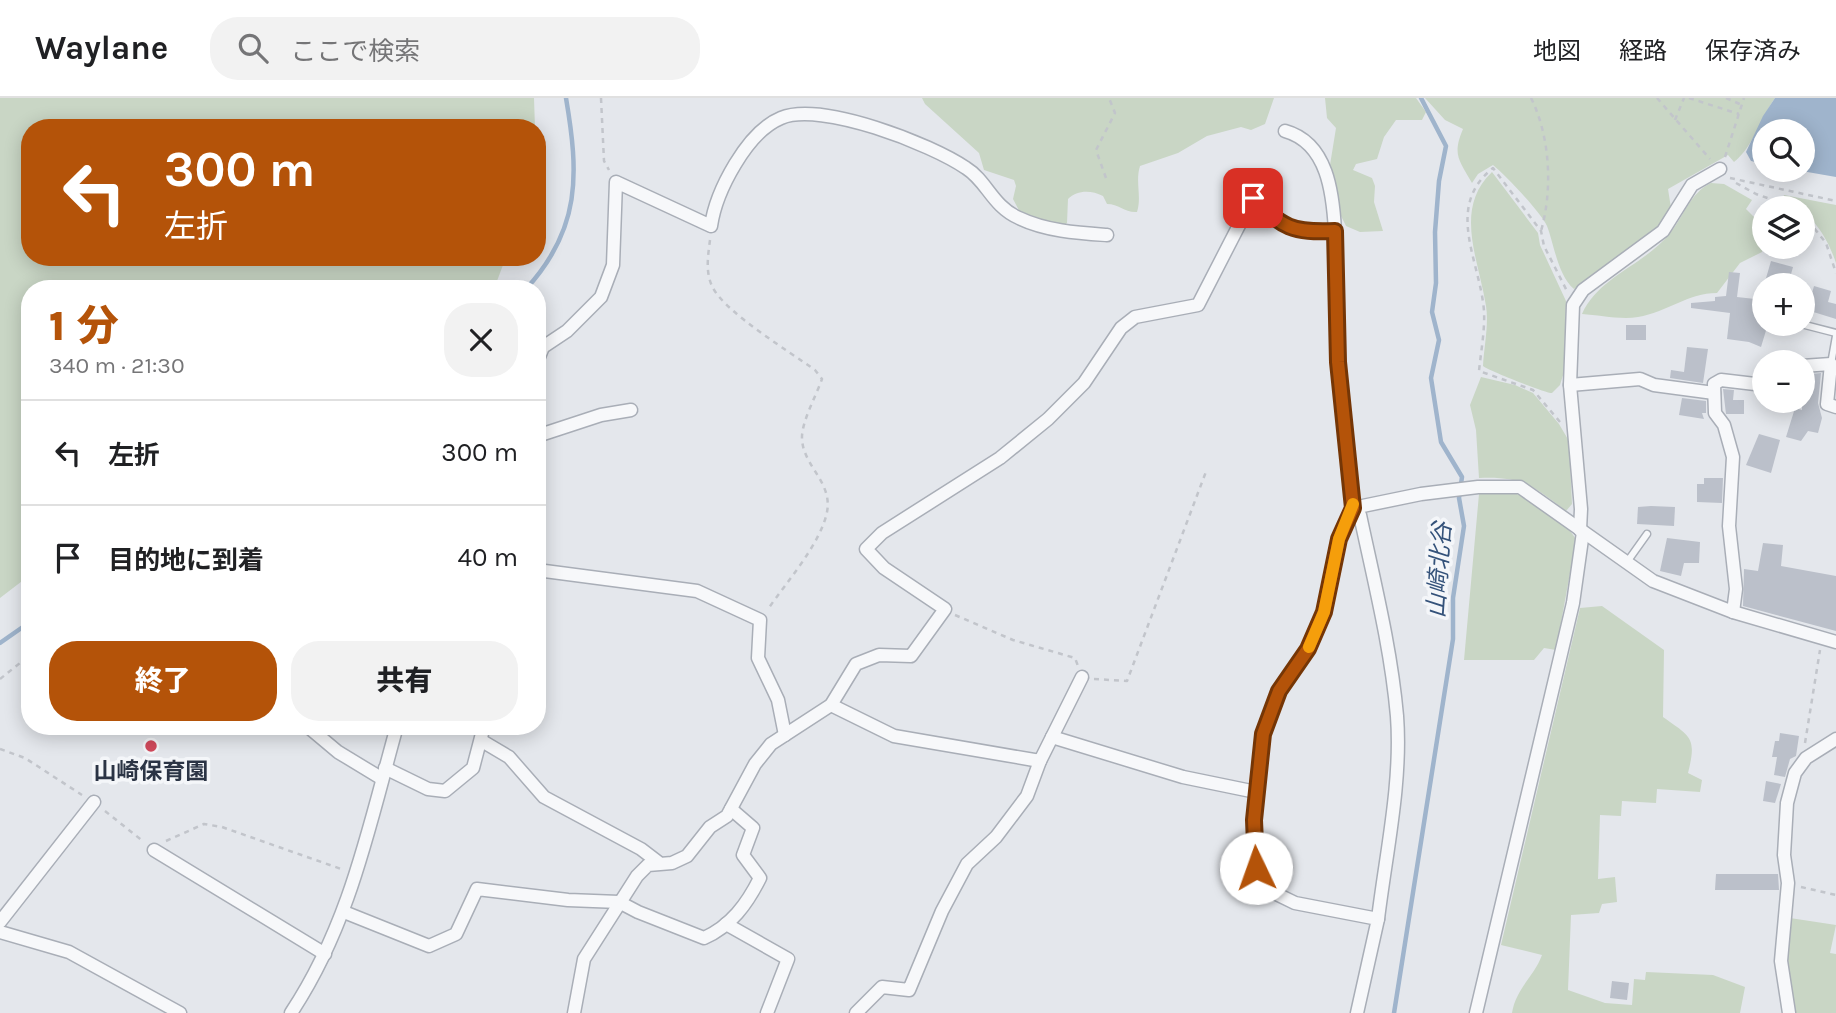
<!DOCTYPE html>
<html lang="ja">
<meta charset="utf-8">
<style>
:root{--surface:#fff;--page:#f2f2f2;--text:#202124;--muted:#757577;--line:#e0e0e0;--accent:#b45309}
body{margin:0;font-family:Karla,"Noto Sans JP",sans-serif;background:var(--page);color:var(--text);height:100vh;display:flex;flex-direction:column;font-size:26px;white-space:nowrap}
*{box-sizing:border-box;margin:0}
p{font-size:23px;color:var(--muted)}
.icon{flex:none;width:38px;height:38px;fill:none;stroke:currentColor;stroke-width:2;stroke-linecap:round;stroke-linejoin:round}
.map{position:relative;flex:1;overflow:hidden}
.details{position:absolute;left:21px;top:182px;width:525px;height:455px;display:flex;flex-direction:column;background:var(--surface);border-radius:28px;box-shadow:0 4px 18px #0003}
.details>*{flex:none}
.guide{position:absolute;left:21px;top:21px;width:525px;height:147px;border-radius:28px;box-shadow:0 4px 18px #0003;background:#b45309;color:#fff;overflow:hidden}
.buttons{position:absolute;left:1752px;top:21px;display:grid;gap:14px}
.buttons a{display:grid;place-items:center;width:63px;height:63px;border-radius:50%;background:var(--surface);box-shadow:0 4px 18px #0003;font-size:35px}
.pin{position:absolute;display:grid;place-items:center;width:60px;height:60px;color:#fff;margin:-30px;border-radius:14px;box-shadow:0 4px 10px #0006}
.me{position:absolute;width:77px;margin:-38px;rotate:357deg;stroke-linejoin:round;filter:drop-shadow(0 0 5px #0008)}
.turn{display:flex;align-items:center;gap:24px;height:147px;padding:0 28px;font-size:32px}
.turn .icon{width:91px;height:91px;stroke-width:2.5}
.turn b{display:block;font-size:49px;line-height:60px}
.round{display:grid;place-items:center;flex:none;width:74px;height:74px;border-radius:28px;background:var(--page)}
.head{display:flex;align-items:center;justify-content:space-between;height:119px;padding:0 28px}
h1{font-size:42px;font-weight:800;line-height:52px;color:var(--accent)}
.action{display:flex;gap:14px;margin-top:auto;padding:14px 28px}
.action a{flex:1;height:80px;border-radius:28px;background:var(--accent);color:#fff;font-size:28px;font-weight:800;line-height:80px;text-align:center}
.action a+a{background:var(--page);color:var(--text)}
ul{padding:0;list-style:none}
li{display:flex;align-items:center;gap:21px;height:105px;padding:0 28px;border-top:2px solid var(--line)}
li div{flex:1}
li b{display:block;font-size:26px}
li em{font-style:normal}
header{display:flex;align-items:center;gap:42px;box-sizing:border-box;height:98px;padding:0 35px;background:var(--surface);border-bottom:2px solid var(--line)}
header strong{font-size:33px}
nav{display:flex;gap:38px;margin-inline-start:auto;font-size:24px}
.search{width:490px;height:63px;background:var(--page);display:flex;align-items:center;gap:18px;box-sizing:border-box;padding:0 24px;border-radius:28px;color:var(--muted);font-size:26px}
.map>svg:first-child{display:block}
</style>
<header>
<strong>Waylane</strong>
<div class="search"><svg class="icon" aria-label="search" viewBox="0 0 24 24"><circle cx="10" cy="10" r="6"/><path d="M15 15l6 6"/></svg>ここで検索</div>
<nav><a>地図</a><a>経路</a><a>保存済み</a></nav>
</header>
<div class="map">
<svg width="1836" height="915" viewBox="0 0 1836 915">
<rect width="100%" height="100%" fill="#e4e7ec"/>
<g fill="#c9d6c5">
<path d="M0 0H534L535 30H30V159H506L494 191H30V477L0 500Z"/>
<path d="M922 0H1274L1265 26 1251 32 1241 29 1207 38 1178 55 1140 68C1135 84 1142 98 1137 114 1125 115 1119 106 1107 106L1103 98C1091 92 1077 92 1068 101L1067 125 1063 128 1022 118 1013 101 1016 88 1014 82 984 72 979 55 925 6Z"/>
<path d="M1325 0H1416L1426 14 1422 22H1396L1384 39 1377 61 1356 66 1353 72 1372 80 1375 88 1374 104 1383 133 1360 134 1346 128 1338 112 1330 67 1336 30 1327 20Z"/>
<path d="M1425 0H1775C1760 21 1754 48 1734 64L1728 57 1668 91 1671 110 1660 127 1574 191C1558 178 1554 146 1547 128 1541 114 1505 77 1493 67L1478 76 1472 85C1459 62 1452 57 1463 31L1445 22Z"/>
<path d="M1492 74 1538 135 1540 147 1566 203 1564 274 1560 287 1552 295C1548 296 1487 272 1483 268 1484 249 1489 226 1486 208 1479 162 1453 111 1492 74Z"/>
<path d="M1711 85 1724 86 1752 102 1746 111 1764 129 1762 154 1740 165 1717 195C1688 195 1667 214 1638 219 1621 222 1599 217 1582 216 1599 178 1645 167 1670 135 1684 118 1690 95 1711 85Z"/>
<path d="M1784 97 1836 107V165C1826 135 1810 114 1783 101Z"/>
<path d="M1481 279 1515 287 1533 295 1559 326 1569 343 1572 406 1566 413C1534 388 1521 378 1479 380L1476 332 1470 307Z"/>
<path d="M1479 396C1490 396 1502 393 1513 395 1529 398 1571 428 1576 442L1556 552 1544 550 1534 562H1464Z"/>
<path d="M1602 508 1664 552 1663 619C1691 639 1697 639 1688 675L1702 682 1700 694 1657 691 1656 705 1622 703 1621 718 1600 717 1598 781 1615 779 1617 804 1602 806 1599 815 1571 817 1568 892 1605 905 1632 907 1634 881 1645 882 1646 874 1713 877 1745 889 1740 915H1512C1516 890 1534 879 1542 857L1501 847 1580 510Z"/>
<path d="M1790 820 1836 827 1830 855 1836 856V915H1794L1785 866Z"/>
</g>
<path fill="#9fb4cc" d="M1775 0H1836V79L1796 72H1802V33H1764V66L1751 63 1746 54 1763 18Z"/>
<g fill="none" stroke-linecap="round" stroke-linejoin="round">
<g stroke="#9fb4cc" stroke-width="4.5">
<path d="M526 191C581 131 579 76 566 0"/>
<path d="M0 545 30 524"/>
<path d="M1394 915 1453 541V500L1464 428 1459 400 1462 379 1441 344 1431 280 1439 242 1432 214 1436 185 1435 134 1439 83 1446 48 1421 0"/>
</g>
</g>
<g fill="#bbc0ca">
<path d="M1771 163 1793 169 1788 187H1764Z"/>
<path d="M1729 174 1740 175 1737 199 1764 202V210L1757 215 1761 226H1768L1761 249 1749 244 1727 241 1730 215 1691 210V205L1715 203V199L1726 198Z"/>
<path d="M1814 188 1831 193 1828 204 1836 206V221L1807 212Z"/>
<rect x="1626" y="227" width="20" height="15"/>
<path d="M1687 249 1708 251 1703 285 1670 280 1671 272 1684 274Z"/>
<path d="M1821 275 1818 305 1822 320 1818 335 1808 333 1801 343 1786 339 1795 310 1802 312V277Z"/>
<path d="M1723 291 1734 292 1733 302H1744V316H1726Z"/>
<path d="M1682 300 1706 303V315H1702L1704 321 1679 317Z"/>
<path d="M1759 336 1780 342 1771 375 1746 367Z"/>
<path d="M1704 380H1723L1722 405 1697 404V386H1704Z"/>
<path d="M1651 408 1675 409 1674 428 1637 426 1638 409Z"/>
<path d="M1667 440 1700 444 1699 465H1684L1681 478 1660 473Z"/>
<path d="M1763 445 1783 447 1781 468 1836 478V533L1743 508 1744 471 1758 473Z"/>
<path d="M1780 635 1799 638 1796 658 1790 661 1785 679 1774 677 1777 659H1772L1775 643H1779Z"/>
<path d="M1766 683 1781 686 1775 705 1763 703Z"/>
<path d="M1716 776H1778L1779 792H1715Z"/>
<path d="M1612 883 1629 885 1627 902 1610 900Z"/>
</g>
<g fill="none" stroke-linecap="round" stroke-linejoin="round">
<g stroke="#a9aeb7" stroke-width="9">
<g id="lane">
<path d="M1763 216H1764"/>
<path d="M1801 226 1836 235"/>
<path d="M1831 266 1836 238"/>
<path d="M1627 464 1647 436"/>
</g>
</g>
<g stroke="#a9aeb7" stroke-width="15">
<g id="street">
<path d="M1285 33C1328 45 1333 96 1335 133"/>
<path d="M537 264 543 249 567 233 601 199 613 167 616 84 711 128C716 93 747 34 781 20 821 3 931 46 966 70 987 83 992 108 1019 120 1046 133 1078 135 1107 137"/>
<path d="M1802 268 1831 266 1827 306 1836 309"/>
<path d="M1570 287 1640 281 1654 287 1714 295"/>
<path d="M537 338 601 317 631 312"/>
<path d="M1353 410 1421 396 1478 389H1520L1653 483 1733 514 1836 544"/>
<path d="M1353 410 1360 417C1374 483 1391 550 1397 618 1402 684 1386 755 1378 821"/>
<path d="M1580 432 1581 411 1570 287 1573 207 1583 192 1663 133 1692 87 1720 71"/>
<path d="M537 472 697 493 760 522 758 560 778 602 785 637"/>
<path d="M1733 514 1736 491 1729 428 1733 359 1724 327 1715 315 1714 286 1721 282 1755 286 1764 279"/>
<path d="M831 607 894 638 1040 663 1052 639 1183 679 1256 694"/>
<path d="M307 628 338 654 381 680"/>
<path d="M1052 639 1082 579"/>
<path d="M482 643 509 659 544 699 641 751 658 764"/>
<path d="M385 670 428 691 445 693 473 670 484 628"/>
<path d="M154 752 325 856"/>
<path d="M344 814 429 848 456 836 477 791 568 802 619 804 638 814 704 840C731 828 747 806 760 780L743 757 753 730 731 711"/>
<path d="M0 824 94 704"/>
<path d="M726 826 788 861 767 915"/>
<path d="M0 834 69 854 180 915"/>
<path d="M291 915C350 826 369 728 397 628"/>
<path d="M574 915 584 861 637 778 648 767 672 765 687 758 710 729 727 718 755 666 771 646 831 607 856 566 879 557 911 558 945 511 884 470 866 451 882 435 1000 360 1048 321 1084 285 1121 230 1135 219 1198 207 1253 100C1282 130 1292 135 1335 133L1338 264 1353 410 1339 441 1324 514 1308 551 1279 593 1263 636 1254 722 1256 770 1266 791 1295 805 1378 821 1357 915"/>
<path d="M856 915 882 889 909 892 942 813 967 766 996 739 1027 698 1040 663"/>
<path d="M1476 915 1573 505 1583 434"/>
<path d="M1789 915 1781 863 1788 785 1784 757 1787 705 1795 675 1806 660 1836 641"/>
</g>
</g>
<g stroke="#c2c5cb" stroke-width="2.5" stroke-dasharray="5 5" stroke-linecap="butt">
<path d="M601 0 604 63 609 72"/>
<path d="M1531 0C1550 38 1553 91 1541 133"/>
<path d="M1657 0 1710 61"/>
<path d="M1689 0 1739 16"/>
<path d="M1726 0 1742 7"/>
<path d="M1675 22 1684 0"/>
<path d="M1725 59 1744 0"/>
<path d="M1106 80 1096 52 1115 15 1109 0"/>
<path d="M1730 80 1836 103"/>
<path d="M1736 85 1756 96 1796 110"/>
<path d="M1802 115 1826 145 1836 175"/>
<path d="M710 142C708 158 705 175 713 190 726 215 790 254 815 272L822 281C816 298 803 321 802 338 801 367 833 383 827 414 821 445 786 485 768 511"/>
<path d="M1560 324 1533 292 1479 273C1481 253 1485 232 1484 213 1480 162 1444 109 1493 70L1541 133 1544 148 1567 193"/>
<path d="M955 517 1013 542 1075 560 1078 568"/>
<path d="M0 581 30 557"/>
<path d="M1094 581 1127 583 1207 371"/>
<path d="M1805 645 1820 552"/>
<path d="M0 651 25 660 82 697"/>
<path d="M105 713 144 744"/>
<path d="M166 743 204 726 222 729 344 772"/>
<path d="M1801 789 1836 797"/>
</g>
<use href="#lane" stroke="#f7f8fa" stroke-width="6"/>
<use href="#street" stroke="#f7f8fa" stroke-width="12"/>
</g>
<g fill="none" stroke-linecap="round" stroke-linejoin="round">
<g stroke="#753606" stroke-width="18">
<path id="route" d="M1253 100C1283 130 1292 135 1335 133L1338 264 1353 410 1339 441 1324 514 1308 551 1279 593 1263 636 1254 722 1256 770"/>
</g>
<use href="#route" stroke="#b45309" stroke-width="12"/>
<path stroke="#f59e0b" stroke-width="12" d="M1309 549 1324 514 1339 441 1353 406"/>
</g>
<circle fill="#d1495b" stroke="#f4f6f9" stroke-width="2.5" cx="151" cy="648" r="7"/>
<g text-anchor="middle" stroke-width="7" stroke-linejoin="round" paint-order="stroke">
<g font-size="23" font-weight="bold" fill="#2b3445" stroke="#f4f6f9">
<text x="151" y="681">山崎保育園</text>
</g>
<g font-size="24" font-style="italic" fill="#34527a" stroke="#f4f6f9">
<text transform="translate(1439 472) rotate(-86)" y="8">山崎北谷</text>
</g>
</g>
</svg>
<div class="buttons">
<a><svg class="icon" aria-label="search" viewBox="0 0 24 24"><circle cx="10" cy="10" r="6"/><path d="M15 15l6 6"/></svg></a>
<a><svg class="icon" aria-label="layers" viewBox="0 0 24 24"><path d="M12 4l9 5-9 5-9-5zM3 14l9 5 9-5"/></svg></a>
<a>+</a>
<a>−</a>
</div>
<div class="pin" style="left:1253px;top:100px;background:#d93025"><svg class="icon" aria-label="arrive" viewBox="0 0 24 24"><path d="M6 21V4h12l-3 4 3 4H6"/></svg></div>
<svg class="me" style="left:1256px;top:770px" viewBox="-20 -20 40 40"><circle r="19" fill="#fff"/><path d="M0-13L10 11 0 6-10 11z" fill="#b45309"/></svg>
<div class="guide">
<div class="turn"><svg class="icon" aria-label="left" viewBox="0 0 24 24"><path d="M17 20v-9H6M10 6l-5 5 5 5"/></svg><div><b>300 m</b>左折</div></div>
</div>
<section class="details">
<div class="head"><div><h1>1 分</h1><p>340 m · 21:30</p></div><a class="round"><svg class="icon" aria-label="close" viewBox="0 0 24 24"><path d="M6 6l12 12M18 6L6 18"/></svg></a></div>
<ul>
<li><svg class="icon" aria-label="left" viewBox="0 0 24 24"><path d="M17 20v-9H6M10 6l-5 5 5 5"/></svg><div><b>左折</b></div><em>300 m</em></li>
<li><svg class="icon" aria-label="arrive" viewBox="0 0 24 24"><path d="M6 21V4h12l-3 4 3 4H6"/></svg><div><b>目的地に到着</b></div><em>40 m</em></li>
</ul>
<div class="action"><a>終了</a><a>共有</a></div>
</section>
</div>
